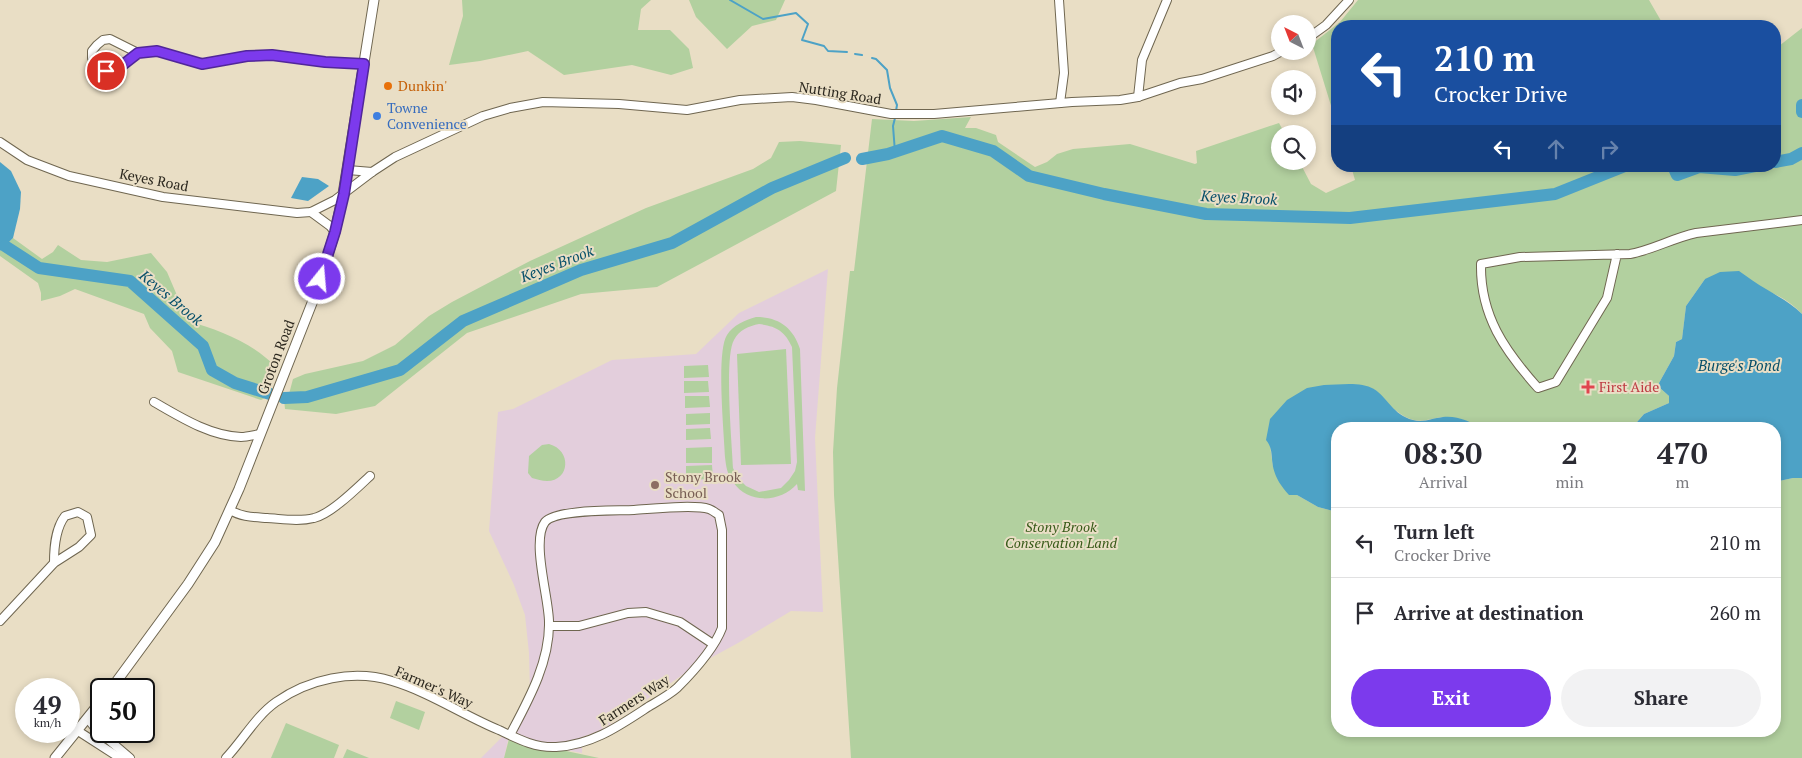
<!DOCTYPE html>
<style>
:root{--surface:#fff;--page:#f2f2f3;--text:#2b2b33;--muted:#7c7c81;--line:#e1e1e2;--accent:#7c3aed}
body{margin:0;font-family:"PT Serif",serif;background:var(--page);color:var(--text);height:100vh;display:flex;flex-direction:column;font-size:19px;white-space:nowrap}
*{box-sizing:border-box;margin:0}
p{font-size:16px;color:var(--muted)}
.icon{flex:none;width:28px;height:28px;fill:none;stroke:currentColor;stroke-width:2;stroke-linecap:round;stroke-linejoin:round}
.map{position:relative;flex:1;overflow:hidden}
.side{position:absolute;left:1331px;top:422px;width:450px;height:315px;display:flex;flex-direction:column;background:var(--surface);border-radius:20px;box-shadow:0 2px 8px #0003}
.side>*{flex:none}
.top-card{position:absolute;left:1331px;top:20px;width:450px;height:152px;border-radius:20px;box-shadow:0 2px 8px #0003;background:#1a4fa0;color:#fff;overflow:hidden}
.needle{width:32px;rotate:318deg}
.tools{position:absolute;left:1271px;top:15px;display:grid;gap:10px}
.tools a{display:grid;place-items:center;width:45px;height:45px;border-radius:50%;background:var(--surface);box-shadow:0 2px 8px #0003;font-size:25px}
.speed{position:absolute;left:15px;top:678px;display:flex;gap:10px;font-size:25px;font-weight:700;text-align:center}
.speed>*{display:grid;place-content:center;width:65px;height:65px;border-radius:50%;background:var(--surface);box-shadow:0 2px 8px #0003;line-height:1}
.speed small{font-size:12px;font-weight:400}
.speed .limit{border:2px solid #111;border-radius:8px;background:#fff;color:#111}
.pin{position:absolute;display:grid;place-items:center;width:42px;height:42px;color:#fff;margin:-21px;border:2px solid #fff;border-radius:50%;box-shadow:0 1px 5px #0007}
.me{position:absolute;width:55px;margin:-28px;rotate:17deg;stroke-linejoin:round;filter:drop-shadow(0 0 4px #0008)}
.turn{display:flex;align-items:center;gap:18px;height:105px;padding:0 20px;font-size:22px}
.turn .icon{width:65px;height:65px;stroke-width:2.5}
.turn b{display:block;font-size:35px;line-height:42px}
.lanes{display:flex;align-items:center;height:48px;padding:0 20px;background:#0003;justify-content:center;gap:25px;direction:ltr}
.lanes .off{opacity:.35}
.eta{display:flex;justify-content:space-evenly;align-items:center;height:85px;text-align:center}
.eta b{font-size:30px;font-weight:700;line-height:35px}
.button{display:flex;gap:10px;margin-top:auto;padding:10px 20px}
.button a{flex:1;height:58px;border-radius:30px;background:var(--accent);color:#fff;font-size:20px;font-weight:700;line-height:58px;text-align:center}
.button a+a{background:var(--page);color:var(--text)}
ul{padding:0;list-style:none}
li{display:flex;align-items:center;gap:15px;height:70px;padding:0 20px;border-top:1px solid var(--line)}
li div{flex:1}
li b{display:block;font-size:19px}
li em{font-style:normal}
.map>svg:first-child{display:block}
</style>
<div class="map">
<svg width="1802" height="758" viewBox="0 0 1802 758">
<rect width="100%" height="100%" fill="#e9dec5"/>
<path fill="#e3cedc" d="M828 269 815 438 823 612 791 611 738 643 694 667 602 730 582 737V753L524 742 509 736 504 758H481L516 723 530 693 529 653 525 615 514 585 489 531 498 412 513 409 612 360 696 354 739 313Z"/>
<g fill="#b2d09f" fill-rule="evenodd">
<path d="M462 0H651L641 9 638 30H670L689 49 693 68 671 75 632 65 564 75 528 51 480 61 449 65 463 16Z"/>
<path d="M689 0H785L776 20 752 26 727 49 696 17Z"/>
<path d="M1358 0H1649L1664 26H1338L1337 125 1312 44 1340 22Z"/>
<path d="M1802 28V314C1775 285 1742 285 1705 279L1686 306 1682 339 1676 342 1674 356 1659 383 1660 388 1669 396V403L1644 414 1631 429H1483C1474 423 1452 416 1441 417 1430 419 1422 423 1410 419 1395 413 1385 400 1374 389L1270 445 1273 467 1297 495 1318 507 1337 512 1338 731H1775V482L1793 478H1802V758H851L834 495 833 452 837 388 850 271H854L872 119 914 121 971 117 965 128H976L996 135 998 142 1035 167 1047 162 1057 154 1073 149 1130 144 1195 164 1197 163 1196 151 1279 123 1285 134H1280V161H1299L1311 184 1326 193 1355 180 1351 166H1775V49Z"/>
<path d="M800 141 841 145 836 191 657 287 581 294 467 333 375 406 336 414 285 409 284 399 289 394 293 379 305 374 363 361 395 345 429 316 452 302 530 261 646 208 753 169 771 158 779 142Z"/>
<path d="M13 238 42 259 53 252 58 245 81 260 107 262 151 253 167 272 188 321C219 330 251 342 275 366L266 386 271 391 269 396 261 400 178 372 172 351 150 328 144 314 75 289 60 296 41 301V293L38 283 0 256V251Z"/>
<path d="M756 317C778 317 793 327 800 349L805 491 798 490 797 484C780 503 748 504 733 482 727 474 726 466 725 457 724 432 716 352 727 335 733 325 745 320 756 317ZM759 324C776 326 785 331 792 347L797 462 795 471 789 480 781 488 759 492 746 486 738 478 733 468C732 444 724 357 734 340 739 330 749 326 759 324Z"/>
<path d="M786 349 791 464 741 465 737 354Z"/>
<path d="M708 365 709 377 684 378V366Z"/>
<path d="M684 381H708L709 392 684 393Z"/>
<path d="M685 396H709L710 407 685 408Z"/>
<path d="M710 413V424L686 425V414Z"/>
<path d="M710 428 711 439 686 440V429Z"/>
<path d="M549 444C572 450 570 481 547 481 542 481 537 479 532 478L528 473 529 456 542 445Z"/>
<path d="M712 447V463H686V448Z"/>
<path d="M712 465 713 479 686 480V466Z"/>
<path d="M396 701 425 712 419 730 390 718Z"/>
<path d="M286 723 339 745 334 758H271Z"/>
<path d="M510 735 524 742 599 758H504Z"/>
<path d="M347 749 369 758H343Z"/>
</g>
<g fill="#4da2c6">
<path d="M0 162 11 171 21 192 20 209 13 238 0 251Z"/>
<path d="M302 177 318 179 329 186 308 201 291 198Z"/>
<path d="M1739 271C1748 277 1757 284 1766 289 1779 297 1791 303 1802 314V478H1793L1775 482V429H1631L1644 414 1669 403V396L1660 388 1659 383 1674 356 1676 342 1682 339 1686 306 1705 279 1720 272Z"/>
<path d="M1324 385C1339 385 1360 381 1374 389 1388 398 1393 415 1413 420 1424 423 1432 418 1443 417 1456 415 1472 422 1483 429H1338L1337 512 1318 507 1297 495H1289C1281 486 1276 479 1273 467 1271 457 1273 448 1266 440L1270 419 1287 400 1307 388Z"/>
</g>
<g fill="none" stroke-linecap="round" stroke-linejoin="round">
<g stroke="#4da2c6" stroke-width="2">
<path d="M730 0 763 19 796 13 808 24 802 40 824 46 828 51 847 52"/>
<path d="M855 54 862 55"/>
<path d="M872 58 876 59 887 70 890 88 897 105 896 111"/>
<path d="M895 118 893 126 895 152"/>
</g>
<g stroke="#4da2c6" stroke-width="12">
<path d="M1802 105V112"/>
<path d="M862 159 888 154 942 136 993 151 1029 176 1104 194 1206 214 1350 218 1555 194 1625 166"/>
<path d="M1775 162 1791 159 1802 153"/>
<path d="M1673 166 1677 175 1699 167 1735 170 1755 166"/>
<path d="M5 246 39 268 130 281 203 346 212 370 235 383 270 394"/>
<path d="M284 398 307 397 400 370 463 321 581 270 672 243 772 188 845 158"/>
</g>
<g stroke="#6f6650" stroke-width="10">
<g id="minor">
<path d="M1059 0 1064 73 1060 103"/>
<path d="M1308 38 1326 25 1349 0"/>
<path d="M138 53 113 71H106L100 68 92 58V51L97 45 103 40 110 39 138 53 157 51 202 64 247 56 272 55 325 62 364 64"/>
<path d="M1138 97 1142 60 1167 0"/>
<path d="M0 142 27 160 69 176 163 197 297 213 311 212 335 200 372 172 395 157 483 116 510 108 543 102 619 104 687 110 740 100 792 97 816 100 891 114H934L1072 102 1120 100 1138 97 1180 83 1202 79 1273 56 1282 51"/>
<path d="M348 170 372 172"/>
<path d="M311 212 330 226 335 232"/>
<path d="M1617 254 1607 298 1556 382 1538 388C1505 351 1480 316 1481 264L1520 257 1630 254C1652 250 1673 238 1696 233L1802 220"/>
<path d="M154 402C180 417 210 436 241 437 247 437 254 435 260 434"/>
<path d="M230 510C241 517 254 517 267 518 283 519 299 522 314 518 331 514 357 488 370 476"/>
<path d="M0 621 54 563 79 547 91 535 87 517 78 512 65 516C55 529 54 548 54 563"/>
<path d="M549 626H579L628 613 646 612 680 622 713 644"/>
<path d="M88 719 96 729 130 758"/>
<path d="M78 731 120 758"/>
<path d="M226 758C243 740 256 716 276 702 309 679 353 669 392 681 429 692 463 715 499 730 518 739 535 748 556 747 592 745 619 726 648 707 658 701 669 695 677 688 693 672 714 649 722 628V530L719 515C716 513 712 510 709 509 694 504 651 509 634 510 616 511 556 509 545 522 531 541 549 598 549 622 550 662 528 701 510 735"/>
</g>
</g>
<g stroke="#6f6650" stroke-width="11">
<g id="major">
<path d="M111 689 188 584 215 542 239 489 314 298 335 232 343 194 374 0"/>
<path d="M55 758 101 701"/>
</g>
</g>
<use href="#minor" stroke="#fff" stroke-width="8"/>
<use href="#major" stroke="#fff" stroke-width="9"/>
</g>
<g fill="none" stroke-linecap="round" stroke-linejoin="round">
<g stroke="#51269a" stroke-width="12">
<path id="route" d="M106 71H113L120 67 138 53 157 51 202 64 247 56 272 55 325 62 364 64 344 194 335 232 320 279"/>
</g>
<use href="#route" stroke="#7c3aed" stroke-width="9"/>
</g>
<circle fill="#e8710a" stroke="#e9dec5" stroke-width="2" cx="388" cy="86" r="5"/>
<circle fill="#3f7fe0" stroke="#e9dec5" stroke-width="2" cx="377" cy="116" r="5"/>
<path fill="#e0444e" stroke="#e9dec5" stroke-width="2" d="M1585.5 379.5h5v5h5v5h-5v5h-5v-5h-5v-5h5z"/>
<circle fill="#8d6e63" stroke="#e9dec5" stroke-width="2" cx="655" cy="485" r="5"/>
<g text-anchor="middle" stroke-width="4" stroke-linejoin="round" paint-order="stroke">
<g font-size="14" fill="#c56008" stroke="#e9dec5" text-anchor="start">
<text x="398" y="91">Dunkin'</text>
</g>
<g font-size="14" fill="#2c281f" stroke="#e9dec5">
<text transform="translate(840 93) rotate(9)" y="5">Nutting Road</text>
<text transform="translate(154 180) rotate(11)" y="5">Keyes Road</text>
<text transform="translate(276 357) rotate(-69)" y="5">Groton Road</text>
<text transform="translate(434 687) rotate(24)" y="5">Farmer's Way</text>
<text transform="translate(634 700) rotate(-33)" y="5">Farmers Way</text>
</g>
<g font-size="14" fill="#366cbe" stroke="#e9dec5" text-anchor="start">
<text x="387" y="113">Towne<tspan x="387" dy="16">Convenience</tspan></text>
</g>
<g font-size="14" fill="#be3a42" stroke="#e9dec5" text-anchor="start">
<text x="1599" y="392">First Aide</text>
</g>
<g font-size="14" fill="#785e54" stroke="#e9dec5" text-anchor="start">
<text x="665" y="482">Stony Brook<tspan x="665" dy="16">School</tspan></text>
</g>
<g font-size="14" font-style="italic" fill="#365917" stroke="#e9dec5">
<text x="1061" y="532">Stony Brook<tspan x="1061" dy="16">Conservation Land</tspan></text>
</g>
<g font-size="15" font-style="italic" fill="#08506a" stroke="#e9dec5">
<text transform="translate(1239 198) rotate(3)" y="5">Keyes Brook</text>
<text transform="translate(557 264) rotate(-21)" y="5">Keyes Brook</text>
<text transform="translate(171 298) rotate(40)" y="5">Keyes Brook</text>
<text x="1739" y="371">Burge's Pond</text>
</g>
</g>
</svg>
<div class="tools">
<a><svg class="needle" viewBox="-14 -14 28 28"><path d="M0-13l5 13h-10z" fill="#e53935"/><path d="M0 13l5-13h-10z" fill="#7c7c81"/></svg></a>
<a><svg class="icon" aria-label="sound" viewBox="0 0 24 24"><path d="M4 9h4l5-4v14l-5-4H4zM17 9q2 3 0 6"/></svg></a>
<a><svg class="icon" aria-label="search" viewBox="0 0 24 24"><circle cx="10" cy="10" r="6"/><path d="M15 15l6 6"/></svg></a>
</div>
<div class="speed"><div>49<small>km/h</small></div><div class="limit">50</div></div>
<div class="pin" style="left:106px;top:71px;background:#d93025"><svg class="icon" aria-label="arrive" viewBox="0 0 24 24"><path d="M6 21V4h12l-3 4 3 4H6"/></svg></div>
<svg class="me" style="left:320px;top:279px" viewBox="-20 -20 40 40"><circle r="17" fill="#7c3aed" stroke="#fff" stroke-width="3"/><path d="M0-11L8 9 0 5-8 9z" fill="#fff"/></svg>
<div class="top-card">
<div class="turn"><svg class="icon" aria-label="left" viewBox="0 0 24 24"><path d="M17 20v-9H6M10 6l-5 5 5 5"/></svg><div><b>210 m</b>Crocker Drive</div></div>
<div class="lanes"><svg class="icon" aria-label="left" viewBox="0 0 24 24"><path d="M17 20v-9H6M10 6l-5 5 5 5"/></svg><svg class="icon off" aria-label="ahead" viewBox="0 0 24 24"><path d="M12 20V5M6 11l6-6 6 6"/></svg><svg class="icon off" aria-label="right" viewBox="0 0 24 24"><path d="M7 20v-9h11M14 6l5 5-5 5"/></svg></div>
</div>
<section class="side">
<div class="eta">
<div><b>08:30</b><p>Arrival</p></div>
<div><b>2</b><p>min</p></div>
<div><b>470</b><p>m</p></div>
</div>
<ul>
<li><svg class="icon" aria-label="left" viewBox="0 0 24 24"><path d="M17 20v-9H6M10 6l-5 5 5 5"/></svg><div><b>Turn left</b><p>Crocker Drive</p></div><em>210 m</em></li>
<li><svg class="icon" aria-label="arrive" viewBox="0 0 24 24"><path d="M6 21V4h12l-3 4 3 4H6"/></svg><div><b>Arrive at destination</b></div><em>260 m</em></li>
</ul>
<div class="button"><a>Exit</a><a>Share</a></div>
</section>
</div>
